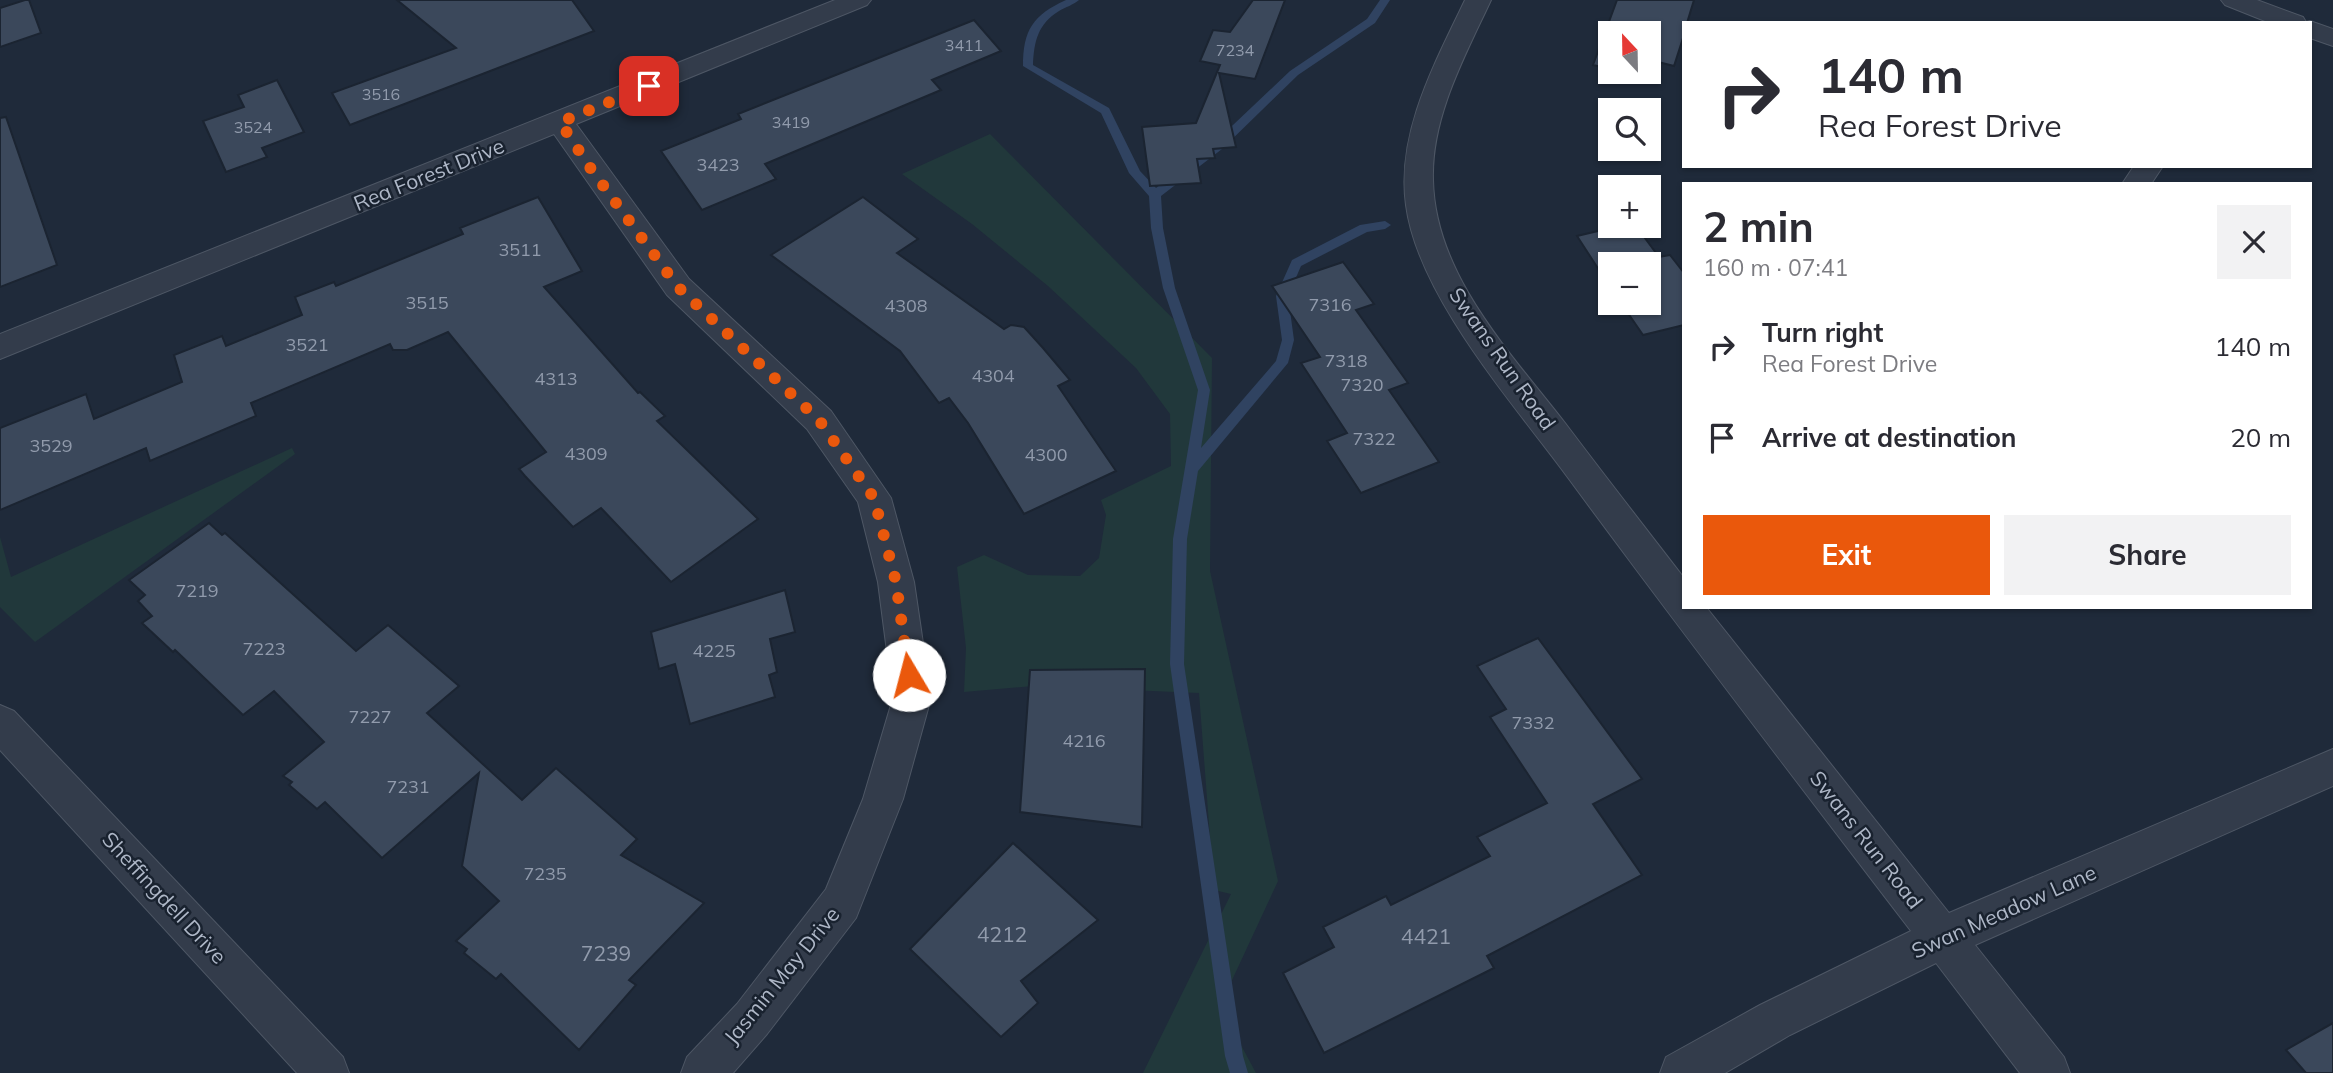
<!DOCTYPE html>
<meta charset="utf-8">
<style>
:root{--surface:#fff;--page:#f2f2f3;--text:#2b2b33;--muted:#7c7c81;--accent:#ea580c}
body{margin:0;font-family:Mulish,sans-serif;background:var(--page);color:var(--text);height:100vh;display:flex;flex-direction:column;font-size:26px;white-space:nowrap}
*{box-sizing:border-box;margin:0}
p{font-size:23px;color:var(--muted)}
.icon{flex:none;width:38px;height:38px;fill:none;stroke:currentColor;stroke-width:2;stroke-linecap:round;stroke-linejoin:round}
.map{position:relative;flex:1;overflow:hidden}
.details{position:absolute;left:1682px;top:182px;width:630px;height:427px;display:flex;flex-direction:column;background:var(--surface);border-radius:0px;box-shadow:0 2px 5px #0004}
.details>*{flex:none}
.banner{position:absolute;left:1682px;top:21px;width:630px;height:147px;border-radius:0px;box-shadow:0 2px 5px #0004;background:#fff;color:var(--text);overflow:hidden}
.needle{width:46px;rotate:338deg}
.fabs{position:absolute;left:1598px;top:21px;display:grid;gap:14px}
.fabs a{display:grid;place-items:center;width:63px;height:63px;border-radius:0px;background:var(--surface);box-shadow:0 2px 5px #0004;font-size:35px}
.pin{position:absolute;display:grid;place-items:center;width:60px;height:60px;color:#fff;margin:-30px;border-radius:14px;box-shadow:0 4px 10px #0006}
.me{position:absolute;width:77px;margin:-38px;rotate:352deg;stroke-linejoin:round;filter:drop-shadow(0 0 5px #0008)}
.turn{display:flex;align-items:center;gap:24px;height:147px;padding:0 21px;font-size:32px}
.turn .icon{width:91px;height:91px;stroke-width:2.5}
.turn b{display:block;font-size:49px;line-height:60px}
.round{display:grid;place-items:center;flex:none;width:74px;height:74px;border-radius:0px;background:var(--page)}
.head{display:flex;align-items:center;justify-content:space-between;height:119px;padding:0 21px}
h1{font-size:42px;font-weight:700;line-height:52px}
.action{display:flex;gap:14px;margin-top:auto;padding:14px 21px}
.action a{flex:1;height:80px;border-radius:0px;background:var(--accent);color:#fff;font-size:28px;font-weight:700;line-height:80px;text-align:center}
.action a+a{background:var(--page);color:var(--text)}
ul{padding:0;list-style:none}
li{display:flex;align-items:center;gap:21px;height:91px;padding:0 21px}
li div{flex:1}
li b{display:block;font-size:26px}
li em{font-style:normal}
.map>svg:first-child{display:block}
</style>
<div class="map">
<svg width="2333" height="1073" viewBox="0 0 2333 1073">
<rect width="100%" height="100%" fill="#1f2a3a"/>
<g fill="#21383b">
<path d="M990 134 1212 358 1210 571 1278 881 1220 1006 1256 1073H1143L1231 894 1214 890 1199 693 1034 686 964 692 966 648 957 567 984 555 1028 575 1080 576 1099 558 1106 515 1101 500 1171 466 1170 414 1136 368 1048 286 972 224 902 174Z"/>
<path d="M292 448 295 454 35 642 0 607V537L11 577Z"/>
</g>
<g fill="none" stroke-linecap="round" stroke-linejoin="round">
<path fill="#304361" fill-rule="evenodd" d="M1066 0H1079C1073 5 1066 7 1059 11 1038 24 1034 41 1033 65L1109 108 1140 171 1156 188 1214 143 1290 71 1367 19 1380 0H1390L1375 23 1298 75 1222 149 1161 196 1163 228 1175 288 1210 390 1201 448 1276 361 1282 340 1276 296 1292 260 1360 225 1385 221 1391 225 1385 229 1367 232 1301 266 1288 296 1294 340 1288 363 1198 471 1187 539 1184 664 1243 1056 1248 1073H1230L1225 1056 1170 664 1173 539 1198 390 1163 288 1151 228 1149 196 1129 173 1101 113 1023 66C1023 30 1033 15 1066 0Z"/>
</g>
<g fill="#3b485b" stroke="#1b2431" stroke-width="2">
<path d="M25 0H29L41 33 0 47V8Z"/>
<path d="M397 0H572L594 31 350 125 332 93 456 48Z"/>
<path d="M1253 0H1285L1255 79 1219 73 1236 147 1213 149 1215 158 1197 159 1201 183 1150 186 1142 127 1196 123 1220 65 1200 61 1213 30 1230 32Z"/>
<path d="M1617 0H1694L1687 23H1684V35L1674 66 1658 62 1652 79 1621 72H1648V33H1610V69L1593 65Z"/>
<path d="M974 20 1001 51 932 80 941 90 765 164 776 179 702 210 661 151 741 119 738 114Z"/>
<path d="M277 80 304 132 262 148 267 157 226 172 203 121 244 107 238 95Z"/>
<path d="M6 117 57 265 0 287V118Z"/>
<path d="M538 197 582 271 544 287 638 393 640 392 665 416 657 421 758 519 671 582 601 508 573 527 525 476 519 469 546 452 448 332 407 350H393L390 344 251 403 256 416 150 461 146 448 0 510V428L86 394 94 419 182 382 174 355 222 336 226 346 302 315 295 297 334 282 336 286 463 234 460 228Z"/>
<path d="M863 197 918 239 897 253 1004 329 1011 325 1024 327 1043 348 1070 380 1058 386 1116 471 1024 514 968 423 949 398 939 403 900 351 771 255Z"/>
<path d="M1619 226H1636L1659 257 1670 255 1684 273V325L1643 335 1621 303H1648V264H1610V287L1577 236Z"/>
<path d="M1343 262 1374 304 1356 310 1408 383 1389 390 1439 462 1361 493 1327 441 1347 433 1301 363 1320 357 1272 286Z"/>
<path d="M209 523 222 535 225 533 356 651 388 625 459 686 427 713 522 800 556 768 637 839 621 855 704 903 629 980 636 985 579 1050 501 974 496 979 464 953 467 949 456 941 499 901 462 866 479 773 382 858 325 802 317 809 289 785 292 782 283 776 324 742 274 691 243 715 175 650 173 652 142 623 152 616 138 601 145 595 129 580Z"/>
<path d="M785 590 795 632 770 639 777 672 769 675 775 697 690 724 675 664 659 669 651 632Z"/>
<path d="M1538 638 1642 779 1593 804 1642 875 1487 956 1494 968 1324 1053 1283 973 1334 947 1323 927 1386 896 1391 905 1490 856 1477 837 1547 803 1490 717 1506 709 1477 666Z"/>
<path d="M1145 669 1142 827 1020 812 1030 670Z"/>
<path d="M1013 843 1098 920 1021 981 1038 1003 1001 1037 910 949Z"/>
<path d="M2333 1023V1073H2306L2286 1050Z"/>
</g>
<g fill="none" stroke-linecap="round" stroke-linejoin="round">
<g stroke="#4e5765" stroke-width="2">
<g id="minor">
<path d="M835 0H871L867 5 576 124 689 279 831 411 891 498 914 582 931 698 903 799 856 918 767 1034 733 1073H681L687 1057 737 1004 826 889 863 799 893 698 878 582 858 502 807 429 667 295 554 134 0 359V334Z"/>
<path d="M1465 0H1491C1465 56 1431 117 1433 180 1435 275 1510 352 1565 423 1604 475 1644 526 1684 578V607H1706L1949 913 2333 749V786L1975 945 2064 1057 2070 1073H2020L1936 963 1790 1035 1725 1073H1660L1666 1057 1760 1005 1911 931C1796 781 1681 631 1569 479 1515 405 1418 297 1406 205 1396 133 1435 63 1465 0Z"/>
<path d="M2221 0H2257L2303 17 2306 22 2310 21 2333 29V46L2310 38V23H2270L2225 5Z"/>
<path d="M2134 166H2163L2151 184H2122Z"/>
<path d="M0 705 14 711 343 1057 349 1073H297L0 750Z"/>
</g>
</g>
<use href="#minor" fill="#333c4b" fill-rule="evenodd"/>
</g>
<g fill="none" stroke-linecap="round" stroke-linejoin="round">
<path stroke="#ea580c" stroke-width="12" stroke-dasharray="0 21.6" d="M649 86 560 122 591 169 678 287 819 420 874 498 896 582 909 675"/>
</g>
<g text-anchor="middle" stroke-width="5" stroke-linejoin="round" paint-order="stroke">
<g font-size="16" fill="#919bac">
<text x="964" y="51">3411</text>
<text x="1235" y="56">7234</text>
<text x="381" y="100">3516</text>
<text x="791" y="128">3419</text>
<text x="253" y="133">3524</text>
</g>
<g font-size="18" fill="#919bac">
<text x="718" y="171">3423</text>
<text x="520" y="256">3511</text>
<text x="427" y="309">3515</text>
<text x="1330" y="311">7316</text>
<text x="906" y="312">4308</text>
<text x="307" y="351">3521</text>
<text x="1346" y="367">7318</text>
<text x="993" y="382">4304</text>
<text x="556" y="385">4313</text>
<text x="1362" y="391">7320</text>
<text x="1374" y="445">7322</text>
<text x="51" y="452">3529</text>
<text x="586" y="460">4309</text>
<text x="1046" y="461">4300</text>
<text x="197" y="597">7219</text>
<text x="264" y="655">7223</text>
<text x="714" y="657">4225</text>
<text x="370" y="723">7227</text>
<text x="1533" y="729">7332</text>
<text x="1084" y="747">4216</text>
<text x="408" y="793">7231</text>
<text x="545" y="880">7235</text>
</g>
<g font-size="21" fill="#aeb7c7" stroke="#19222f">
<text transform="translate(429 175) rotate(-22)" y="7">Rea Forest Drive</text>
<text transform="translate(1502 359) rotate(55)" y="7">Swans Run Road</text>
<text transform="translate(1866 840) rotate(52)" y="7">Swans Run Road</text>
<text transform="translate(164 898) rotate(47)" y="7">Sheffingdell Drive</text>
<text transform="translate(2004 912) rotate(-24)" y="7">Swan Meadow Lane</text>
<text transform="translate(782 976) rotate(-51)" y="7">Jasmin May Drive</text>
</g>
<g font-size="21" fill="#919bac">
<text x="1002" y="942">4212</text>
<text x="1426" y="944">4421</text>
<text x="606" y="961">7239</text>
</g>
</g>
</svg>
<div class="fabs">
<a><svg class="needle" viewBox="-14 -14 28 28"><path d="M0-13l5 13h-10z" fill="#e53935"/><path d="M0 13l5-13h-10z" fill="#7c7c81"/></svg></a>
<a><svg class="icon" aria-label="search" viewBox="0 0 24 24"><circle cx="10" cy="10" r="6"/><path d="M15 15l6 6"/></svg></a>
<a>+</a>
<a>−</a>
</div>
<div class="pin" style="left:649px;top:86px;background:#d93025"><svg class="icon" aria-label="arrive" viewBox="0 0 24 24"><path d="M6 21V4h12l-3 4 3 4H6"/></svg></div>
<svg class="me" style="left:909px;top:675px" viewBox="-20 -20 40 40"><circle r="19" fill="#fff"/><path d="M0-13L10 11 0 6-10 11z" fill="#ea580c"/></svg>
<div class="banner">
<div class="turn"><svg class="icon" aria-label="right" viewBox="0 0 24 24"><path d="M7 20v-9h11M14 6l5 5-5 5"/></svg><div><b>140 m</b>Rea Forest Drive</div></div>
</div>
<section class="details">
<div class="head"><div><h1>2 min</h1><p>160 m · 07:41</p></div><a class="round"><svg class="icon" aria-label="close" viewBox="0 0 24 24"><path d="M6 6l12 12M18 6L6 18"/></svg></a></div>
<ul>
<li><svg class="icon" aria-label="right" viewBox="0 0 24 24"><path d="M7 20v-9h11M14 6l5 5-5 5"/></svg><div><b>Turn right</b><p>Rea Forest Drive</p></div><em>140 m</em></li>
<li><svg class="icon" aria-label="arrive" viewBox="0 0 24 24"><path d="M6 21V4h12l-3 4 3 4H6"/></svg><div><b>Arrive at destination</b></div><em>20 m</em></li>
</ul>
<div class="action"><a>Exit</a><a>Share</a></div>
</section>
</div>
